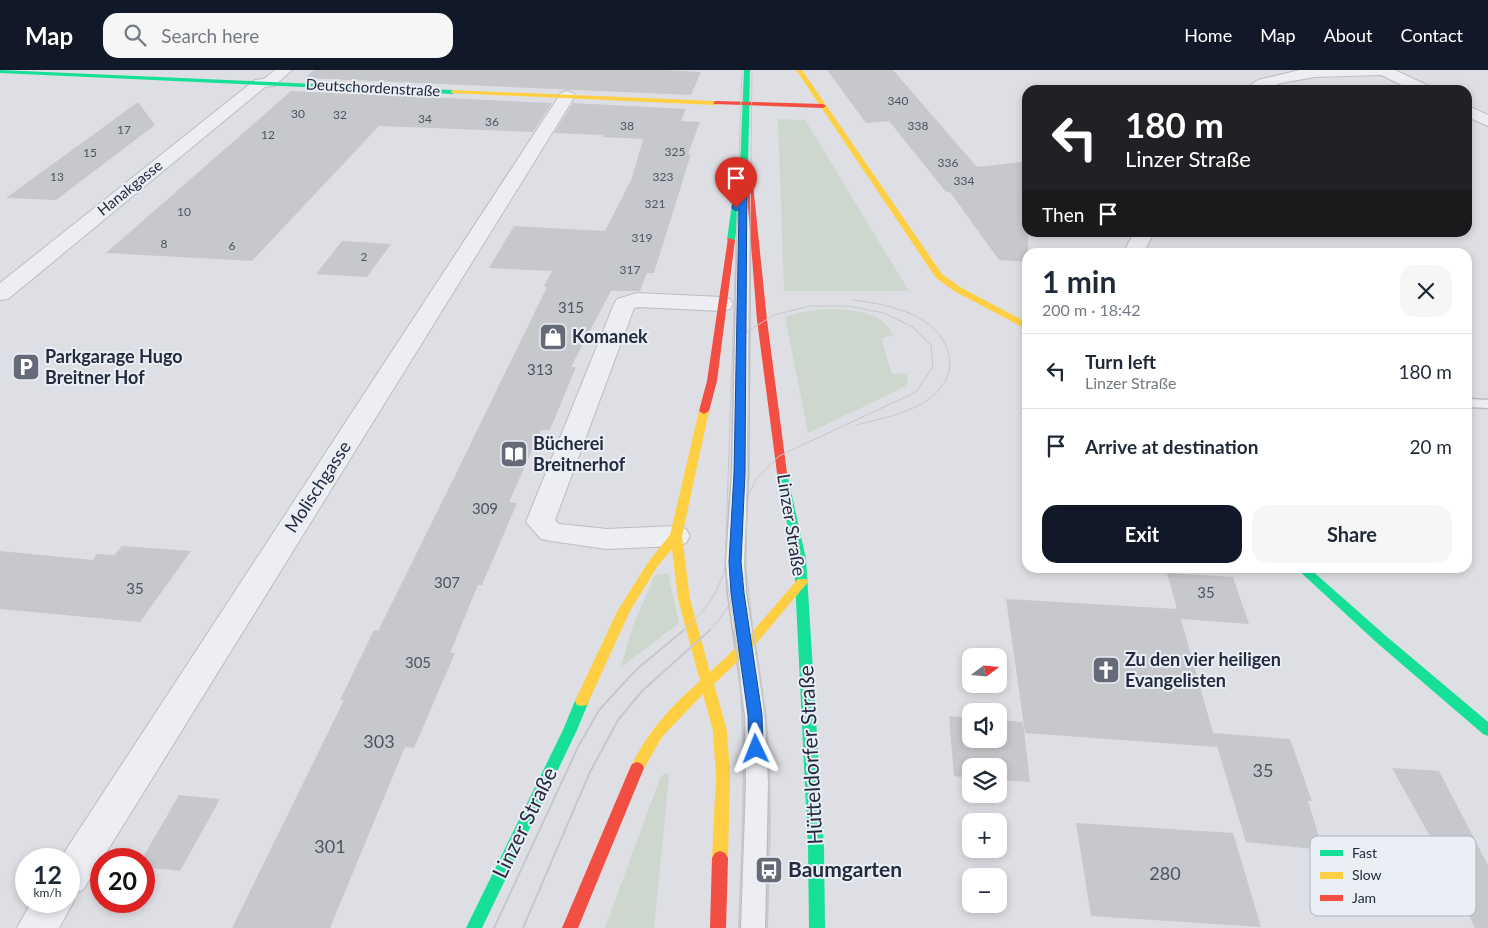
<!DOCTYPE html>
<meta charset="utf-8">
<style>
:root{--surface:#fff;--page:#f6f6f7;--text:#1f2937;--muted:#747a83;--line:#e0e1e3;--accent:#111827}
body{margin:0;font-family:Lato,sans-serif;background:var(--page);color:var(--text);height:100vh;display:flex;flex-direction:column;font-size:19px;white-space:nowrap}
*{box-sizing:border-box;margin:0}
p{font-size:16px;color:var(--muted)}
.icon{flex:none;width:28px;height:28px;fill:none;stroke:currentColor;stroke-width:2;stroke-linecap:round;stroke-linejoin:round}
.map{position:relative;flex:1;overflow:hidden}
.sheet{position:absolute;left:1022px;top:178px;width:450px;height:325px;display:flex;flex-direction:column;background:var(--surface);border-radius:15px;box-shadow:0 2px 8px #0003}
.sheet>*{flex:none}
.top-card{position:absolute;left:1022px;top:15px;width:450px;height:152px;border-radius:15px;box-shadow:0 2px 8px #0003;background:#202124;color:#fff;overflow:hidden}
.needle{width:32px;rotate:74deg}
.controls{position:absolute;left:962px;top:578px;display:grid;gap:10px}
.controls a{display:grid;place-items:center;width:45px;height:45px;border-radius:10px;background:var(--surface);box-shadow:0 2px 8px #0003;font-size:25px}
.speed{position:absolute;left:15px;top:778px;display:flex;gap:10px;font-size:25px;font-weight:700;text-align:center}
.speed>*{display:grid;place-content:center;width:65px;height:65px;border-radius:50%;background:var(--surface);box-shadow:0 2px 8px #0003;line-height:1}
.speed small{font-size:12px;font-weight:400}
.speed .limit{border:8px solid #d22;background:#fff;color:#111}
.pin{position:absolute;display:grid;place-items:center;width:42px;height:42px;color:#fff;margin:-51px -21px;border-radius:50% 50% 50% 0;rotate:-45deg;box-shadow:0 0 5px #0007}
.pin .icon{rotate:45deg}
.me{position:absolute;width:55px;margin:-28px;rotate:358deg;stroke-linejoin:round;filter:drop-shadow(0 0 4px #0008)}
.turn{display:flex;align-items:center;gap:18px;height:105px;padding:0 20px;font-size:22px}
.turn .icon{width:65px;height:65px;stroke-width:2.5}
.turn b{display:block;font-size:35px;line-height:42px}
.then{display:flex;align-items:center;height:48px;padding:0 20px;background:#0003;gap:10px;font-size:19px}
.round{display:grid;place-items:center;flex:none;width:52px;height:52px;border-radius:15px;background:var(--page)}
.headline{display:flex;align-items:center;justify-content:space-between;height:85px;padding:0 20px}
h1{font-size:30px;font-weight:700;line-height:38px}
.cta{display:flex;gap:10px;margin-top:auto;padding:10px 20px}
.cta a{flex:1;height:58px;border-radius:15px;background:var(--accent);color:#fff;font-size:20px;font-weight:700;line-height:58px;text-align:center}
.cta a+a{background:var(--page);color:var(--text)}
ul{padding:0;list-style:none}
li{display:flex;align-items:center;gap:15px;height:75px;padding:0 20px;border-top:1px solid var(--line)}
li div{flex:1}
li b{display:block;font-size:19px}
li em{font-style:normal}
header{display:flex;align-items:center;gap:30px;box-sizing:border-box;height:70px;padding:0 25px;background:var(--accent);color:#fff}
header strong{font-size:24px}
nav{display:flex;gap:28px;margin-inline-start:auto;font-size:18px}
.search{width:350px;height:45px;background:var(--page);display:flex;align-items:center;gap:12px;box-sizing:border-box;padding:0 18px;border-radius:15px;color:var(--muted);font-size:19px}
.map>svg:first-child{display:block}
</style>
<header>
<strong>Map</strong>
<div class="search"><svg class="icon" aria-label="search" viewBox="0 0 24 24"><circle cx="10" cy="10" r="6"/><path d="M15 15l6 6"/></svg>Search here</div>
<nav><a>Home</a><a>Map</a><a>About</a><a>Contact</a></nav>
</header>
<div class="map">
<svg width="1488" height="858" viewBox="0 0 1488 858">
<rect width="100%" height="100%" fill="#dedfe4"/>
<g fill="#cdd7cd">
<path d="M778 49 805 50 909 221H784Z"/>
<path d="M823 239C848 240 882 239 893 265L881 268 892 304 907 303 908 311 905 316 896 321 808 363 785 247 797 243Z"/>
<path d="M668 503 679 553 621 597 632 558 655 505Z"/>
<path d="M667 703 669 705 654 858H605L661 706Z"/>
</g>
<g fill="#c6c8cc">
<path d="M314 0H666L701 2 691 25 305 8Z"/>
<path d="M827 0H893L977 97 1028 91V192L999 190 950 122H946L889 51 866 53Z"/>
<path d="M291 21 552 33 533 62 379 56 252 191 106 183Z"/>
<path d="M138 32 155 55 56 130 6 128Z"/>
<path d="M573 33 686 39 681 51 700 52 688 84H691L654 203H647L640 221H611L571 297H576L550 360H541L509 432 517 433 482 515H478L450 583H455L414 678 405 677 330 858H232L344 630H340L374 560 378 561 446 424 547 217 544 216 552 201 489 198 514 156 605 161 632 108 643 69 602 67 603 65 554 63Z"/>
<path d="M342 171 391 174 367 207 316 204Z"/>
<path d="M122 476 191 481 140 552 0 539V481L93 490 97 484 115 485Z"/>
<path d="M1167 503 1233 507 1249 554 1181 549 1217 677 1025 663 1006 529 1177 539Z"/>
<path d="M949 646 971 648V669H999V650L1023 652 1030 712 999 710V696H971V708L954 706Z"/>
<path d="M1213 663 1290 669 1312 731H1308L1323 780 1246 772Z"/>
<path d="M1392 698 1439 701 1488 795V858H1475L1447 797Z"/>
<path d="M179 725 220 729 180 801 144 797V789H142Z"/>
<path d="M1076 753 1233 763 1261 857 1091 846Z"/>
</g>
<g fill="none" stroke-linecap="round" stroke-linejoin="round">
<g stroke="#bcbdc2" stroke-width="3">
<g id="lane">
<path d="M744 137 750 140 748 403 744 492 746 523 765 645 768 714 765 858H741L746 714 745 645 728 523 726 492 732 403 738 140Z"/>
<path d="M1468 329 1488 330V338L1468 337Z"/>
</g>
</g>
<g stroke="#bcbdc2" stroke-width="2">
<g id="street">
<path d="M275 0H292L274 16 265 17 8 229 0 230V213L255 10 264 9Z"/>
<path d="M1300 0H1395L1431 17 1433 20H1412L1381 5 1315 7 1281 13 1263 20H1244L1258 10Z"/>
<path d="M567 21 573 23 575 26 83 820 71 825 74 831 59 858H17L32 831H69V789H60L559 26 561 23Z"/>
<path d="M1468 36 1488 45V56L1468 47Z"/>
<path d="M1134 162H1154L1144 182H1124Z"/>
<path d="M637 223 722 227 730 229 733 234 730 239 722 241 639 237 634 238 555 450 559 454 607 459 676 456 686 459 690 466 686 473 676 476 607 479 551 471 541 469 526 452 614 234 617 229Z"/>
</g>
</g>
<use href="#lane" fill="#edeef1" fill-rule="evenodd"/>
<use href="#street" fill="#edeef1" fill-rule="evenodd"/>
<g fill="#16e098" fill-rule="evenodd">
<path d="M0 0 453 20 456 22 453 24 0 3Z"/>
<path d="M744 0H750L748 98 742 119 735 170 731 172 727 170 734 119 740 98Z"/>
<path d="M782 400 787 403 806 489 824 777 825 858H809L808 777 794 489 777 403Z"/>
<path d="M1296 498H1309L1386 566 1488 652V666L1483 664 1376 572Z"/>
<path d="M582 626 587 627 589 631 577 660 482 858H466L563 660 575 631 577 627Z"/>
</g>
<g fill="#ffcf43" fill-rule="evenodd">
<path d="M796 0H802L942 204 960 217 1028 253V260L954 221 936 208Z"/>
<path d="M453 20 716 31 719 33 716 35 451 23V21Z"/>
<path d="M704 338 709 341 682 466 690 529 710 602 747 568 798 509H806L808 512 756 574 714 614 727 661 730 706 728 788 725 793 720 795 715 793 712 788 716 706 713 661 703 624 662 667 642 702 637 704 632 702 630 698C647 663 670 637 700 611L678 529 672 479 657 497 630 541 587 635 582 636 577 635 575 631 618 540 649 491 670 465 699 341Z"/>
</g>
<g fill="#f24e42" fill-rule="evenodd">
<path d="M716 31 823 34 826 36 823 38 714 34V32Z"/>
<path d="M746 112 753 114 767 250 787 403 782 406 777 403 757 250Z"/>
<path d="M728 168 735 170 717 311 709 341 704 344 699 341 707 311Z"/>
<path d="M637 692 642 694 644 698 578 858H562L630 698 632 694Z"/>
<path d="M720 781 725 783 728 788 726 858H710L712 788 715 783Z"/>
</g>
<g stroke="#c6c8cc" stroke-width="1">
<path d="M752 0 746 497 753 561"/>
<path d="M853 230C888 234 942 245 949 286 952 302 946 313 935 324 914 343 883 348 857 355"/>
<path d="M745 263 774 245 810 236H848L884 243 913 257 931 275 933 297 916 322 779 386 757 408 748 425"/>
<path d="M726 503 735 561"/>
<path d="M683 561C702 546 719 522 725 498L742 0"/>
<path d="M709 561C724 545 735 528 744 507"/>
</g>
<g stroke="#c6c8cc" stroke-width="2">
<path d="M734 560C749 659 743 759 739 858"/>
<path d="M753 560C758 594 764 628 767 663 772 728 769 793 767 858"/>
<path d="M494 858 578 677 599 640 637 599 684 560"/>
<path d="M523 858 590 702 618 650 642 621 710 560"/>
</g>
</g>
<path fill="#1a73e8" stroke="#114b97" d="M741 96 747 98 745 403 741 492 744 523 762 645 763 679 761 683 756 685 751 683 749 679 748 645 731 523 729 492 734 403 739 139 736 141 732 138Z"/>
<defs>
<g id="shop-square" transform="scale(1.4375)"><rect x="-9" y="-9" width="18" height="18" rx="4" fill="#656a78" stroke="#eaeef5"/><path d="M-5-2.5h2.3a2.7 3.5 0 0 1 5.4 0H5L5.5 6h-11ZM-1.5-2.5h3a1.5 2.3 0 0 0-3 0Z" fill="#fff"/></g>
<g id="parking-square" transform="scale(1.4375)"><rect x="-9" y="-9" width="18" height="18" rx="4" fill="#656a78" stroke="#eaeef5"/><path d="M-3.5-5.5H1a3.5 3.5 0 0 1 0 7H-1V5.5H-3.5ZM-1-3.4V-.6H.8a1.4 1.4 0 0 0 0-2.8Z" fill="#fff"/></g>
<g id="library-square" transform="scale(1.4375)"><rect x="-9" y="-9" width="18" height="18" rx="4" fill="#656a78" stroke="#eaeef5"/><path d="M-6-4Q-3-5.5-.7-3.5V5Q-3 3-6 4ZM6-4Q3-5.5 .7-3.5V5Q3 3 6 4Z" fill="#fff"/></g>
<g id="church-square" transform="scale(1.4375)"><rect x="-9" y="-9" width="18" height="18" rx="4" fill="#656a78" stroke="#eaeef5"/><path d="M-1.2-6h2.4v3.5h3.3v2.4h-3.3V6h-2.4V-.1h-3.3v-2.4h3.3Z" fill="#fff"/></g>
<g id="bus-square" transform="scale(1.4375)"><rect x="-9" y="-9" width="18" height="18" rx="4" fill="#656a78" stroke="#eaeef5"/><path d="M-5-6H5V4H4V6H2V4H-2V6H-4V4H-5ZM-3.5-4V0h7V-4ZM-3.5 1.2v1.5H-2V1.2ZM2 1.2v1.5H3.5V1.2Z" fill="#fff"/></g>
</defs>
<g fill-rule="evenodd">
<use href="#shop-square" x="553" y="267"/>
<use href="#parking-square" x="26" y="297"/>
<use href="#library-square" x="514" y="384"/>
<use href="#church-square" x="1106" y="600"/>
<use href="#bus-square" x="769" y="800"/>
</g>
<g text-anchor="middle" stroke-width="4" stroke-linejoin="round" paint-order="stroke">
<g font-size="12" fill="#4d5362">
<text x="898" y="35">340</text>
<text x="298" y="48">30</text>
<text x="340" y="49">32</text>
<text x="425" y="53">34</text>
<text x="492" y="56">36</text>
<text x="627" y="60">38</text>
<text x="918" y="60">338</text>
<text x="124" y="64">17</text>
<text x="268" y="69">12</text>
<text x="675" y="86">325</text>
<text x="90" y="87">15</text>
<text x="948" y="97">336</text>
<text x="57" y="111">13</text>
<text x="663" y="111">323</text>
<text x="964" y="115">334</text>
<text x="655" y="138">321</text>
<text x="184" y="146">10</text>
<text x="642" y="172">319</text>
<text x="164" y="178">8</text>
<text x="232" y="180">6</text>
<text x="364" y="191">2</text>
<text x="630" y="204">317</text>
</g>
<g font-size="15" fill="#242b3e" stroke="#eaeef5">
<text transform="translate(373 18) rotate(3)" y="5">Deutschordenstraße</text>
<text transform="translate(130 118) rotate(-39)" y="5">Hanakgasse</text>
</g>
<g font-size="15" fill="#4d5362">
<text x="571" y="243">315</text>
<text x="540" y="305">313</text>
<text x="485" y="444">309</text>
<text x="447" y="518">307</text>
<text x="135" y="524">35</text>
<text x="1206" y="528">35</text>
<text x="418" y="598">305</text>
</g>
<g font-size="18" font-weight="bold" fill="#242b3e" stroke="#eaeef5" text-anchor="start">
<text x="572" y="273">Komanek</text>
<text x="45" y="293">Parkgarage Hugo<tspan x="45" dy="21">Breitner Hof</tspan></text>
<text x="533" y="380">Bücherei<tspan x="533" dy="21">Breitnerhof</tspan></text>
<text x="1125" y="596">Zu den vier heiligen<tspan x="1125" dy="21">Evangelisten</tspan></text>
</g>
<g font-size="18" fill="#242b3e" stroke="#eaeef5">
<text transform="translate(318 417) rotate(-57)" y="6">Molischgasse</text>
<text transform="translate(791 455) rotate(81)" y="6">Linzer Straße</text>
</g>
<g font-size="18" fill="#4d5362">
<text x="379" y="678">303</text>
<text x="1263" y="707">35</text>
<text x="330" y="783">301</text>
<text x="1165" y="810">280</text>
</g>
<g font-size="21" fill="#242b3e" stroke="#eaeef5">
<text transform="translate(811 685) rotate(-93)" y="7">Hütteldorfer Straße</text>
<text transform="translate(525 753) rotate(-64)" y="7">Linzer Straße</text>
</g>
<g font-size="21" font-weight="bold" fill="#242b3e" stroke="#eaeef5" text-anchor="start">
<text x="788" y="807">Baumgarten</text>
</g>
</g>
<rect x="1310" y="766" width="166" height="80" rx="8" fill="#eaeef5" stroke="#afb4be" stroke-width="1"/>
<rect x="1320" y="780" width="23" height="6" fill="#16e098"/>
<rect x="1320" y="802" width="23" height="7" fill="#ffcf43"/>
<rect x="1320" y="825" width="23" height="6" fill="#f24e42"/>
<g font-size="14" fill="#242b3e">
<text x="1352" y="788">Fast</text>
<text x="1352" y="810">Slow</text>
<text x="1352" y="833">Jam</text>
</g>
</svg>
<div class="controls">
<a><svg class="needle" viewBox="-14 -14 28 28"><path d="M0-13l5 13h-10z" fill="#e53935"/><path d="M0 13l5-13h-10z" fill="#747a83"/></svg></a>
<a><svg class="icon" aria-label="sound" viewBox="0 0 24 24"><path d="M4 9h4l5-4v14l-5-4H4zM17 9q2 3 0 6"/></svg></a>
<a><svg class="icon" aria-label="layers" viewBox="0 0 24 24"><path d="M12 4l9 5-9 5-9-5zM3 14l9 5 9-5"/></svg></a>
<a>+</a>
<a>−</a>
</div>
<div class="speed"><div>12<small>km/h</small></div><div class="limit">20</div></div>
<div class="pin" style="left:736px;top:138px;background:#d93025"><svg class="icon" aria-label="arrive" viewBox="0 0 24 24"><path d="M6 21V4h12l-3 4 3 4H6"/></svg></div>
<svg class="me" style="left:756px;top:679px" viewBox="-20 -20 40 40"><path d="M0-17L14 15 0 8-14 15z" fill="#1a73e8" stroke="#fff" stroke-width="4"/></svg>
<div class="top-card">
<div class="turn"><svg class="icon" aria-label="left" viewBox="0 0 24 24"><path d="M17 20v-9H6M10 6l-5 5 5 5"/></svg><div><b>180 m</b>Linzer Straße</div></div>
<div class="then">Then<svg class="icon" aria-label="arrive" viewBox="0 0 24 24"><path d="M6 21V4h12l-3 4 3 4H6"/></svg></div>
</div>
<section class="sheet">
<div class="headline"><div><h1>1 min</h1><p>200 m · 18:42</p></div><a class="round"><svg class="icon" aria-label="close" viewBox="0 0 24 24"><path d="M6 6l12 12M18 6L6 18"/></svg></a></div>
<ul>
<li><svg class="icon" aria-label="left" viewBox="0 0 24 24"><path d="M17 20v-9H6M10 6l-5 5 5 5"/></svg><div><b>Turn left</b><p>Linzer Straße</p></div><em>180 m</em></li>
<li><svg class="icon" aria-label="arrive" viewBox="0 0 24 24"><path d="M6 21V4h12l-3 4 3 4H6"/></svg><div><b>Arrive at destination</b></div><em>20 m</em></li>
</ul>
<div class="cta"><a>Exit</a><a>Share</a></div>
</section>
</div>
